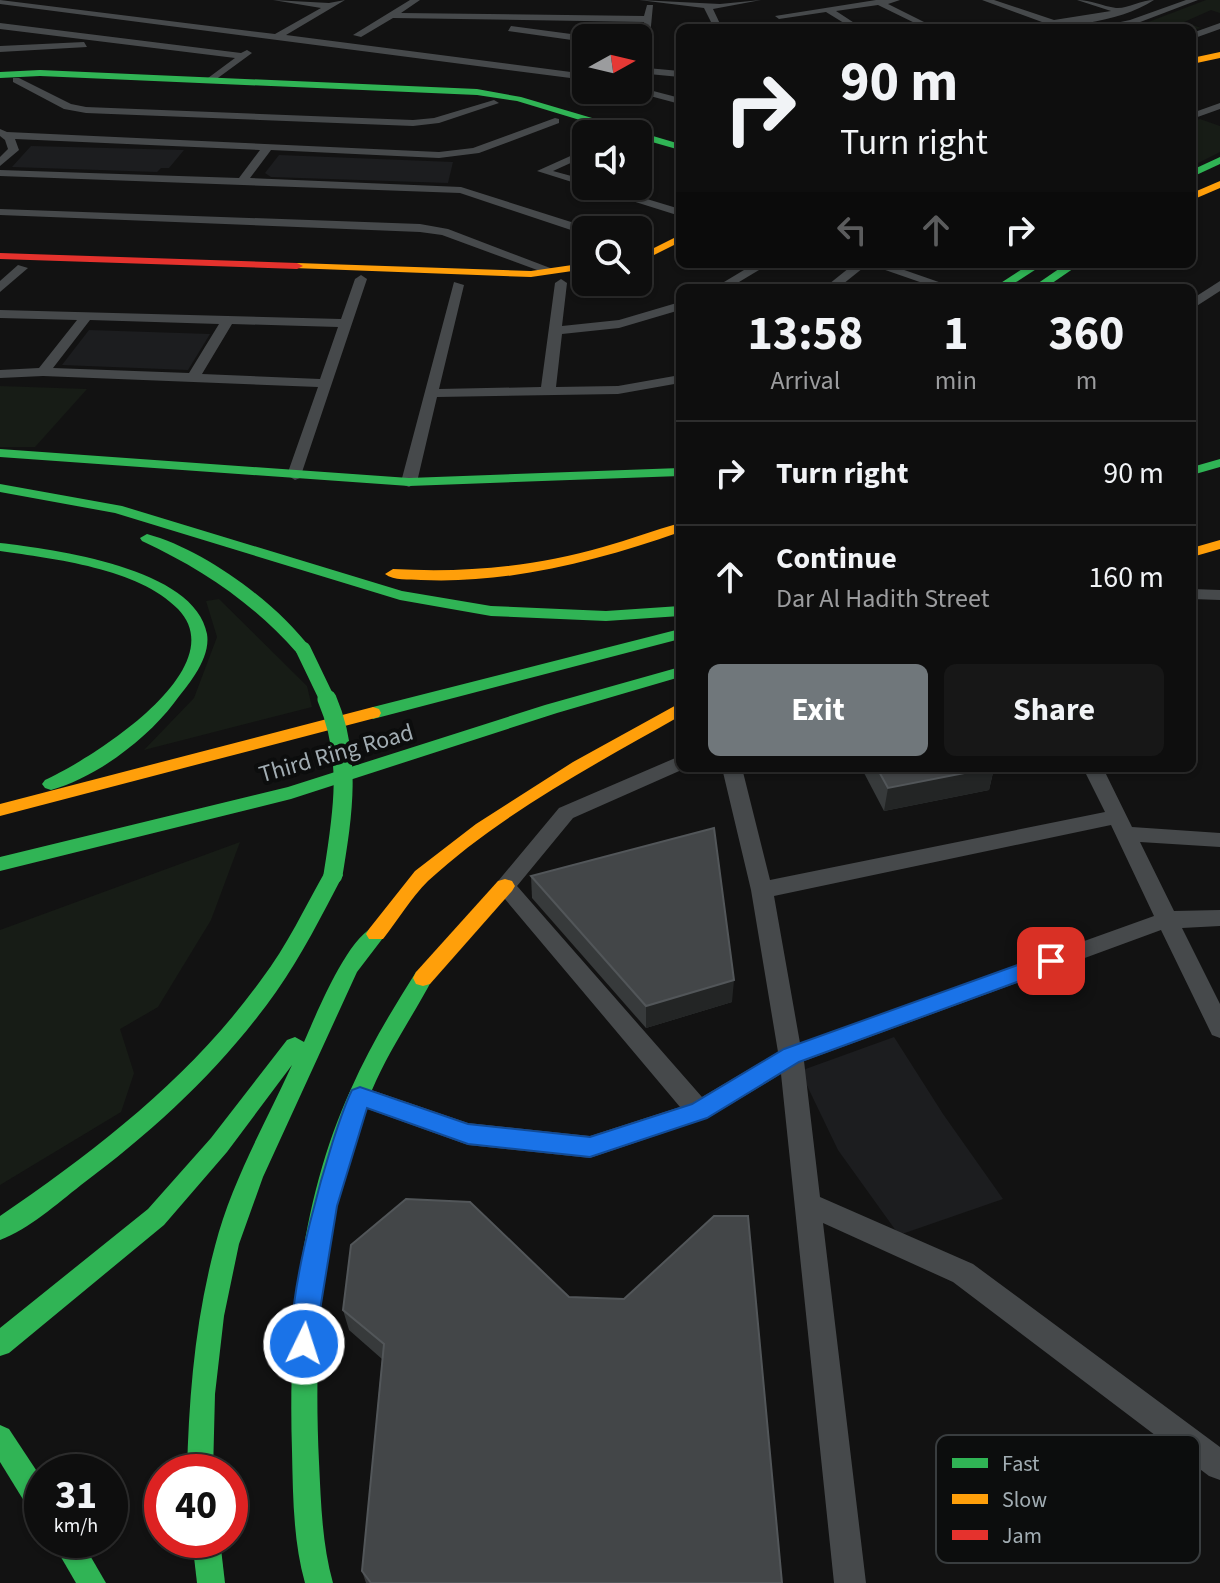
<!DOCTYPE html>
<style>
:root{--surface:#0e0e0e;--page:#171717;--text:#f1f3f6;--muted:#9b9c9e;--line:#2e2e2e;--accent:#70777b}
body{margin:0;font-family:"Source Sans 3",sans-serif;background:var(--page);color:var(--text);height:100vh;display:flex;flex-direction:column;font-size:30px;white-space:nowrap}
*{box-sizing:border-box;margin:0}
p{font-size:26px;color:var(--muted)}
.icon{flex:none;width:44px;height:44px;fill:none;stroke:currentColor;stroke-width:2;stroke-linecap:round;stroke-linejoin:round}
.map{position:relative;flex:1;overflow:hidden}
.panel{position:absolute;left:676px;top:284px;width:520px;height:488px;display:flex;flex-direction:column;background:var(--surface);border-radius:12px;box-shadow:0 2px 6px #0004,0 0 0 2px var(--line)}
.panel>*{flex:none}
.banner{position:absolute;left:676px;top:24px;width:520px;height:244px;border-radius:12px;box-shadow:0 2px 6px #0004,0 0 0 2px var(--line);background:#0e0e0e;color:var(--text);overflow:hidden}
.needle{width:52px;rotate:82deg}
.fabs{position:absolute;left:572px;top:24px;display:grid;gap:16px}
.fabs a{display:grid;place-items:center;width:80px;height:80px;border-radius:12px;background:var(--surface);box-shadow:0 2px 6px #0004,0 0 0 2px var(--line);font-size:40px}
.speed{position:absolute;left:24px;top:1454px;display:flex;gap:16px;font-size:40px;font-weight:700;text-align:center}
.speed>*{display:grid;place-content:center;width:104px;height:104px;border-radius:50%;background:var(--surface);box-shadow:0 2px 6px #0004,0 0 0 2px var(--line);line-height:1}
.speed small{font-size:20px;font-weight:400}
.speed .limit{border:12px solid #d22;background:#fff;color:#111}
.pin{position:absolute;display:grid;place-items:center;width:68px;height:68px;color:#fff;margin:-34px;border-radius:16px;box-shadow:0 4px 12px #0006}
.me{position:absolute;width:88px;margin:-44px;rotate:4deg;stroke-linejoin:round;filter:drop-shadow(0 0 6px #0008)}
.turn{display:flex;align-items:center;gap:28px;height:168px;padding:0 32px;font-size:36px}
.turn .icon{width:104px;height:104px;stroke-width:2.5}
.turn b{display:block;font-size:56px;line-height:68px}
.lanes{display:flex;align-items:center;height:76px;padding:0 32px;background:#0003;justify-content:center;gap:40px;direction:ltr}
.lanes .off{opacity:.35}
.eta{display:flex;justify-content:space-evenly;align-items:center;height:136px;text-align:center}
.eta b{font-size:48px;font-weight:700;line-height:56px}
.cta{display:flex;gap:16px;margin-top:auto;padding:16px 32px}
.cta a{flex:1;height:92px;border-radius:12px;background:var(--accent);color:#fff;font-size:32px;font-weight:700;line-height:92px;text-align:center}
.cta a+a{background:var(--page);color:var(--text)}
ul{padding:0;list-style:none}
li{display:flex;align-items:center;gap:24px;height:104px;padding:0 32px;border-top:2px solid var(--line)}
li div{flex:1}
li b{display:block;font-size:30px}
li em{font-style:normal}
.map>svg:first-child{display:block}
</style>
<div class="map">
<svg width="1220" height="1583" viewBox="0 0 1220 1583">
<rect width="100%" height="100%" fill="#121212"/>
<g fill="#1c1d1f">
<path d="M31 146 184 150 169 168H161L157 172 12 167Z"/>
<path d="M279 155 453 162 448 183 271 177 265 173Z"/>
<path d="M89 330 210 334 188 370 62 365Z"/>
<path d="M894 1037 943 1114 1003 1199 899 1235 838 1150 800 1071Z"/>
</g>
<g fill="#171c16">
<path d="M1206 0H1220V13L1211 10 1184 22 1201 28 1192 30V28H1118L1143 24Z"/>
<path d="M1200 119 1220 126V152L1192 166V122Z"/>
<path d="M0 386 87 389 35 447H0Z"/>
<path d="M219 599 307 686 312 707 144 750 194 698 217 637 206 601Z"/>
<path d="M240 842 211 920 158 1007 120 1029 134 1073 121 1112 0 1185V930Z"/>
</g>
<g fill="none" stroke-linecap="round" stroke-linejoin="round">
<g fill="#46494b" fill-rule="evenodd">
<path d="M0 0 275 34 321 8 273 0 329 3 345 0 286 35 586 74V80L0 4Z"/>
<path d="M410 0H420L401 13 644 16 647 5H653L647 68 680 71V77L638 73 644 22 393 18 361 37 353 35Z"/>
<path d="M639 0 720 4 761 0 713 9 722 28H714L704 8Z"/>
<path d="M876 0H900L888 4 936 28H925L878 5 836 11 862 28H852L826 12 779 19 775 16Z"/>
<path d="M982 0H994L1054 20 1111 11 1077 0C1091 0 1102 6 1116 8 1127 9 1141 0 1154 0 1117 24 1058 28 1015 28L1042 22Z"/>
<path d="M1186 0H1198L1135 24 1097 27 1130 20Z"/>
<path d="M0 23 241 53 247 50 252 53 211 83 208 78 235 58 0 29Z"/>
<path d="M1220 23V29L1192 39V33Z"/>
<path d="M511 26 586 36 590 38H586V42L508 31Z"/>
<path d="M84 42 87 47 0 52V46Z"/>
<path d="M13 78H19L71 104 86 107 413 120 434 118 494 100 499 103 439 123 413 126 86 113 64 109 13 82Z"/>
<path d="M638 87 680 98V104L635 92Z"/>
<path d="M1220 103V109L1192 119V113Z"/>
<path d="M555 118 559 119V123L479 153 439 158 271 150 250 178 461 187 590 228 586 230V235L460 193 0 176V170L239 178 260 150 15 139 19 150 0 166V157L8 149 5 140 0 136V129L7 132 439 152 473 148Z"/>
<path d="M586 149V156L553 171 586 180V186H604L680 209V216L537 171Z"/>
<path d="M0 209 420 224 448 229 558 271 548 274 442 235 420 232 0 215Z"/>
<path d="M754 264H769L729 288H714Z"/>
<path d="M854 264H887L956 288H937L868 264 838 288H824Z"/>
<path d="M18 265 28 268 0 292V281Z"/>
<path d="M361 275 367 279 300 478 295 480 287 475 318 387 43 376 0 378V370L39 368 77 320 0 318V310L341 319 355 279ZM90 320 219 324 189 373 53 368ZM232 324 338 327 320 379 202 374Z"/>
<path d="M561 279 567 283 562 326 619 320 680 302V310L619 328 562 334 556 387 618 386 680 375V383L618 394 437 397 417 482 409 487 404 485 401 482 454 282 464 285 439 389 541 387 555 283Z"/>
<path d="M1220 281V291L1192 309V299Z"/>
<path d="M1192 589 1220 590V600L1192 599Z"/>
<path d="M680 756V768H686L573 818 517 886 702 1097 778 1052 751 890 722 768H742L770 880 1105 812 1083 768H1103L1132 827 1220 833V847L1140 842 1174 911 1220 910V926L1182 928 1220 1004V1038L1212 1035 1161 930 804 1061 820 1197 973 1264 1220 1447V1480L1209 1476 953 1282 823 1223 866 1583H834L781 1074 708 1118 590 1158 468 1145 351 1103 348 1096 351 1089 360 1086 468 1123 590 1136 680 1107 494 886 559 808ZM1111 825 1154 916 800 1043 774 896Z"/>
</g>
<g fill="#30b455" fill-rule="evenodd">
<path d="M40 70 477 89 521 97 680 144V150L638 138V134H626L517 101 477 95 40 76 0 78V72Z"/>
<path d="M1220 157V164L1192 177V170Z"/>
<path d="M1030 264H1044L1007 288H993Z"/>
<path d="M1066 264H1080L1045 288H1031Z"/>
<path d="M0 449 409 478 680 468V476L409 486 0 457Z"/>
<path d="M1220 459V467L1192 475V467Z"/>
<path d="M0 484 122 506 402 591 491 606 606 611 680 606V616L606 621 491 616 400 600 115 513 0 492Z"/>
<path d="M147 534C203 549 276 602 311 649L309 653H297C253 603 202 569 142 541L140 538Z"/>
<path d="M0 543C53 549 196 568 207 634 211 659 188 685 174 703 146 740 95 778 51 790L45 788 42 784 45 780C89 760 236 669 178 609 138 568 54 559 0 551Z"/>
<path d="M680 629V639L373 719 365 713 373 707Z"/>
<path d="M680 667V677L557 713 291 799 0 871V857L288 787 545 705Z"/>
<path d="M333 868 340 870 343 875C322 915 302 955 276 992 222 1068 155 1130 81 1185 57 1204 29 1229 0 1240V1216C98 1149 191 1077 261 980 287 946 305 907 326 870Z"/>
<path d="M376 926 383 929 386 934 357 972 263 1177 239 1244 224 1316 215 1394 213 1472H187C189 1396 195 1321 215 1246 231 1183 265 1124 292 1065L227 1152 164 1225 9 1353 0 1356V1328L148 1209 211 1138 287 1040 295 1037 304 1042C316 1015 348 935 376 926Z"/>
<path d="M423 970 430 972 433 978C413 1016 389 1050 372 1090 322 1207 313 1337 319 1462 321 1503 322 1544 333 1583H305C293 1540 293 1495 292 1451 288 1330 300 1200 351 1089 369 1048 392 1010 416 972Z"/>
<path d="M0 1425 9 1429 42 1479V1518L32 1514 0 1462Z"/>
<path d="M51 1540H81L106 1583H76Z"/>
<path d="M192 1540H220L225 1583H197Z"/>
</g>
<g fill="#ff9f0a" fill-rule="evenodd">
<path d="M1220 52V58L1192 64V58Z"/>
<path d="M1220 181V188L1192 200V193Z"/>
<path d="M680 235V242L638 263V256Z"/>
<path d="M297 263 531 271 586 263V269L531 277 293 268 291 266Z"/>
<path d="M680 523V532C597 561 509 584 421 580 409 579 394 581 385 574L393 569C464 573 534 567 603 547 629 540 654 530 680 523Z"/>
<path d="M1220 540V549L1192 557V548Z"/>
<path d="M680 703V716C594 765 502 813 428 881 411 898 398 920 383 939H369L366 934 369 929 415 871 476 824 573 762Z"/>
<path d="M373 707 379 709 381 713 379 717 0 816V804Z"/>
<path d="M505 879 512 881 515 886 512 891 430 984 423 986 416 984 413 978 416 972 498 881Z"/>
</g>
<path fill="#e5322d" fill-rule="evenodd" d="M0 253 297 263 303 266 297 269 0 259Z"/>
<path stroke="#30b455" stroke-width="15" d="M303 649 328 701"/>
<path stroke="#30b455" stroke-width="19" d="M327 699C352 757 343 814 333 875"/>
</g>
<g fill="#373a3b">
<path d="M863 768H994L989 790 884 811 863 771Z"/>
<path d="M531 876 732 1002 646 1028 532 898Z"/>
<path d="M343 1310 782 1583H366L362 1571 382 1359 349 1330Z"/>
</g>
<g fill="#232525">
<path d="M990 768H994L989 790 884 811 888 788Z"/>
<path d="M734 980 732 1002 646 1028V1006Z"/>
</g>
<g fill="#434648" stroke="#525659" stroke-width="2">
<path d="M877 768H990L888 788Z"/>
<path d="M714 828 734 980 646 1006 531 876Z"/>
<path d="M406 1199 470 1202 569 1297 624 1299 714 1216H748L782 1583H371L362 1571 384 1344 343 1310 351 1245Z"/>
</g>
<path fill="#1a73e8" stroke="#114b97" stroke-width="2" d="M1051 953 1058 956 1061 961 1058 967 799 1062 707 1118 590 1157 468 1144 367 1108 337 1206 313 1353 304 1357 295 1353C279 1316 332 1130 352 1090L360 1087 468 1124 590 1137 692 1104 784 1049Z"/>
<g text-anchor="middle" stroke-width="8" stroke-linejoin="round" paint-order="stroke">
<g font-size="24" fill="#a2adb3" stroke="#0c0d0d">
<text transform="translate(336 753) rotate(-16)" y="8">Third Ring Road</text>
</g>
</g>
<rect x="936" y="1435" width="264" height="128" rx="12" fill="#0c0d0d" stroke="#393d3f" stroke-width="2"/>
<rect x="952" y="1458" width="36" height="10" fill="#30b455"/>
<rect x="952" y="1494" width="36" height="10" fill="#ff9f0a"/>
<rect x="952" y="1530" width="36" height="10" fill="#e5322d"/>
<g font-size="22" fill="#a2adb3">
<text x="1002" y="1471">Fast</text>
<text x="1002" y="1507">Slow</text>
<text x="1002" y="1543">Jam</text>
</g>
</svg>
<div class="fabs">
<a><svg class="needle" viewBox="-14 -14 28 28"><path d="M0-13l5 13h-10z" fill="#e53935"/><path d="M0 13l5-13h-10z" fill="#9b9c9e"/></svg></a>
<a><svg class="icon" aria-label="sound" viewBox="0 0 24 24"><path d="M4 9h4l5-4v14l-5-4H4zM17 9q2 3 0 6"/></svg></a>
<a><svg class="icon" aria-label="search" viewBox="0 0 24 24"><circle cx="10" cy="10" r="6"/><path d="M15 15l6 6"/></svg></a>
</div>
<div class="speed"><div>31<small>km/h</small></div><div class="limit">40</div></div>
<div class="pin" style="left:1051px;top:961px;background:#d93025"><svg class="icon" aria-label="arrive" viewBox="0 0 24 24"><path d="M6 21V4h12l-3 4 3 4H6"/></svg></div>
<svg class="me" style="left:304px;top:1344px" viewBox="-20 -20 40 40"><circle r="17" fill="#1a73e8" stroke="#fff" stroke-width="3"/><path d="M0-11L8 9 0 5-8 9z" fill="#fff"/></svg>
<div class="banner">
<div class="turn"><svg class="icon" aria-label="right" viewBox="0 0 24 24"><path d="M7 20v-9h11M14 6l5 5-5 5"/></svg><div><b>90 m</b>Turn right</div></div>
<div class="lanes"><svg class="icon off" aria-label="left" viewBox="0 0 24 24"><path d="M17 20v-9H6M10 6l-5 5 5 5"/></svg><svg class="icon off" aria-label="ahead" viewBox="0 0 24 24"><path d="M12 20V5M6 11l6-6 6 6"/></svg><svg class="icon" aria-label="right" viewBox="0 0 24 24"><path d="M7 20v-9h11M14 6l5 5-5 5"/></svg></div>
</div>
<section class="panel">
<div class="eta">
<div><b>13:58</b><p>Arrival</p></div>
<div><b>1</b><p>min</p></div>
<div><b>360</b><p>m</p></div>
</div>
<ul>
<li><svg class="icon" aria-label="right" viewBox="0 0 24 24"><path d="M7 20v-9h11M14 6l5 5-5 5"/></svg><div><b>Turn right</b></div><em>90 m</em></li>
<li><svg class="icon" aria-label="ahead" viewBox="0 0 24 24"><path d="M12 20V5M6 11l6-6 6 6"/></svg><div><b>Continue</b><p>Dar Al Hadith Street</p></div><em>160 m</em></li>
</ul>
<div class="cta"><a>Exit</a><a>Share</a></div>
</section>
</div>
